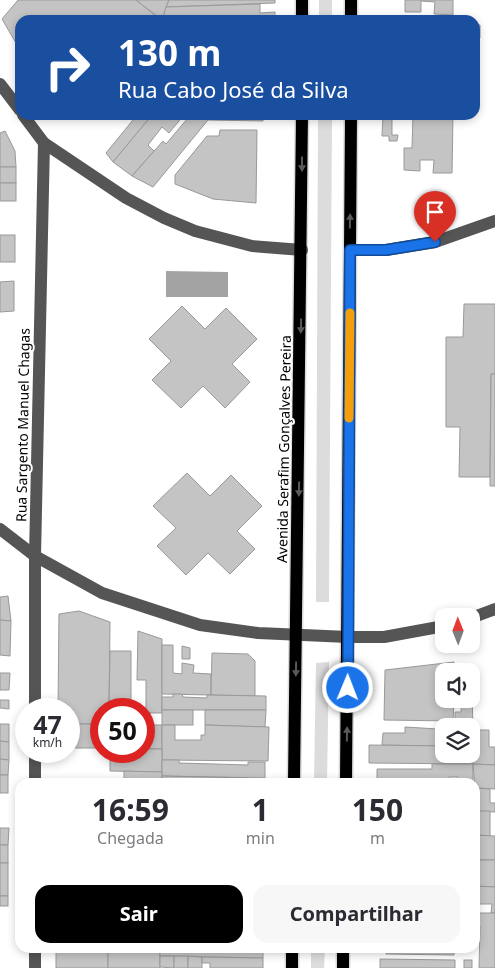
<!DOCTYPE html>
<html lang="pt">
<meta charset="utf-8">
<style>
:root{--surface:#fff;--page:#f7f7f7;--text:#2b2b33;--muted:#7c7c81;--accent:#000}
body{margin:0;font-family:"Noto Sans",sans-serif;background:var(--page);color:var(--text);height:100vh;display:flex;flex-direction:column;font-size:19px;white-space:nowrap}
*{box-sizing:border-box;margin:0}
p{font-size:16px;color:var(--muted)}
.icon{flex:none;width:28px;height:28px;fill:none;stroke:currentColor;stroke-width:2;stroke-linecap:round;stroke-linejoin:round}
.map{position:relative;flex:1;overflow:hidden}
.side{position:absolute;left:15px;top:778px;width:465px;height:175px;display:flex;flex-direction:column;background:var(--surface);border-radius:15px;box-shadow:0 2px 8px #0003}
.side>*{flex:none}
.hud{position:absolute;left:15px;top:15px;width:465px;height:105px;border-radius:15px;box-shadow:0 2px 8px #0003;background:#1a4fa0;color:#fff;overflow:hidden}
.needle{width:32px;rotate:359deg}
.buttons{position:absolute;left:435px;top:608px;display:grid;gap:10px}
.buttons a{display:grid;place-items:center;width:45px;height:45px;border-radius:10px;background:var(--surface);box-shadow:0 2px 8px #0003;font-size:25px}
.speed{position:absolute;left:15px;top:698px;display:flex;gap:10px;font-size:25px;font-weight:700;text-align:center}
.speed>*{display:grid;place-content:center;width:65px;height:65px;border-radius:50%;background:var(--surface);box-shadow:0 2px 8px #0003;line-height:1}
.speed small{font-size:12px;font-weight:400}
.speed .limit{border:8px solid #d22;background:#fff;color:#111}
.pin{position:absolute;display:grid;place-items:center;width:42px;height:42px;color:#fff;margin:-51px -21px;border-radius:50% 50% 50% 0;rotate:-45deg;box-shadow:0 0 5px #0007}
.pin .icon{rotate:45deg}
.me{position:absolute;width:55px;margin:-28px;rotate:1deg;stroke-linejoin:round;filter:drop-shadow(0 0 4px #0008)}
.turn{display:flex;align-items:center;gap:18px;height:105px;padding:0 20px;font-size:22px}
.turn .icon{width:65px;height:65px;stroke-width:2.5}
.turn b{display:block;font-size:35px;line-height:42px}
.eta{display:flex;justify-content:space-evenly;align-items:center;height:85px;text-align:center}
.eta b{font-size:30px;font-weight:700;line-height:35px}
.primary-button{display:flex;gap:10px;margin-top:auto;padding:10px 20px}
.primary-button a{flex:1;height:58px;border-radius:15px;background:var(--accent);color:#fff;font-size:20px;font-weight:700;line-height:58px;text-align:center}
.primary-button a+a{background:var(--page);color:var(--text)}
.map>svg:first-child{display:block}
</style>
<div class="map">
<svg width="495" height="968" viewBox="0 0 495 968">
<rect width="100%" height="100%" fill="#fff"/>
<g fill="#dcdcdc">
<rect x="319" y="0" width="13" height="20"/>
<path d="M318 115H332L329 602H316Z"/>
<path d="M329 662 327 782H314L316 663Z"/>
<path d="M311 948H325L324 968H311Z"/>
</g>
<path fill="#a3a3a3" d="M166 271 228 272V297H166Z"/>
<g fill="#c4c4c4" stroke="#999">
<path d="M18 0H136L161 20H20V50L2 19Z"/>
<path d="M136 0H169L162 20Z"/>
<path d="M169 0H275V3L166 7Z"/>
<path d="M405 0H453V15L434 14 435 2 421 1V12H405Z"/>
<path d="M260 4V13L275 12V20H162L166 7Z"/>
<path d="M475 24 480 25V38H475Z"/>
<path d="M137 115H152L113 162 106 153Z"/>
<path d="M152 115H184L169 133 162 127 148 145 154 151 132 176 113 162Z"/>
<path d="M185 115H205L208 120 153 187 132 176 163 141 166 144 188 118Z"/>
<path d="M205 115H263V121L208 120Z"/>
<path d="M383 115H392V135H398L397 141H389V136H382Z"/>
<path d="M413 115H453L452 173H433L434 160H420V171L404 170V148H412Z"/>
<path d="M220 130H257L256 203 213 199 175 184V175L207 136H219Z"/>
<path d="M5 131 15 151 16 167H0V133Z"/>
<rect x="0" y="167" width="16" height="16"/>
<rect x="0" y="183" width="16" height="18"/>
<rect x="0" y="235" width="15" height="27"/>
<path d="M14 281V311L0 312V282Z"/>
<path d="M464 304H495V374H491L490 477H459L460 427H446V337H463Z"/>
<path d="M182 306 205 329 226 308 257 339 232 364 250 382 225 408 203 386 181 408 152 380 171 361 149 339Z"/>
<path d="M491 374H495V486H490Z"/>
<path d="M187 473 210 496 231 475 262 506 237 531 255 549 230 574 208 553 186 575 157 546 176 528 153 506Z"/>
<path d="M8 596 11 621 0 620V597Z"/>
<path d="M79 611 110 622 109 709H101V724H69V709H58L59 614Z"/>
<path d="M0 620 11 621 10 656 0 655Z"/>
<path d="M138 631 162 639V713H146V680H137Z"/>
<path d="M162 645H173V673L182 674V663L194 665 193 673 211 674V695L162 694Z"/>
<path d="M182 646 190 648V659H182Z"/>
<path d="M110 651H131V705L109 706Z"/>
<path d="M212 653 248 654 255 661V696L211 695Z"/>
<path d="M454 662V671H444V699H454L453 721 384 720 385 670Z"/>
<path d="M0 673H10L9 690H0Z"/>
<path d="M471 689H472L473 730 471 726H455V712H461L462 699H471Z"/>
<path d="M173 694H182L183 697 207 698V695L266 696V710H162V697H173Z"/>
<path d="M0 700H9V709L0 708Z"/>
<rect x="162" y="710" width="31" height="15"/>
<path d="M205 710H266L265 727 205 725Z"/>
<path d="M0 724H9V742L0 741Z"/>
<rect x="69" y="724" width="32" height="24"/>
<path d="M151 725H162V749H144V730H151Z"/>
<path d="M162 725H175V740H201V735H205V725L269 727 268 761 162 760Z"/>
<path d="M405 727 438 729 437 746 382 745 383 733H405Z"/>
<path d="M473 730H489V747H495V765L473 764Z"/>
<path d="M0 741 9 742V760L0 759Z"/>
<path d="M369 745 444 746V754H471L473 747V764L369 763Z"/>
<path d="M144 749H162V772L110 771V751H144Z"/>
<path d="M0 759 9 760 8 775H0Z"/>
<path d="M162 760H179V763L248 765V762H265V778L162 776Z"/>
<path d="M432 764H473V782H458V777H449L450 782H377V769H432Z"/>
<path d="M473 764 495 765V789L475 788Z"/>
<path d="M124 771 162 772V782H124Z"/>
<rect x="0" y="775" width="8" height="18"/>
<path d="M162 776 248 778V782H162Z"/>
<path d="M475 788 490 789V803H495V812L475 811Z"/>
<path d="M475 811H490V836L475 835Z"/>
<path d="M0 828H9L8 845H0Z"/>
<path d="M475 835 495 836V860H475Z"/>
<rect x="0" y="845" width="8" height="18"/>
<path d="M475 860H495V887L475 886Z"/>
<rect x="0" y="863" width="8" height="33"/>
<path d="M475 886 495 887V913H491L492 904H475Z"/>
<rect x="0" y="896" width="8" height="10"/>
<path d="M475 913H495V968H479L480 926H475Z"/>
<rect x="56" y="948" width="52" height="20"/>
<rect x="108" y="948" width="52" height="20"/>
<path d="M160 948H263V958L160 956Z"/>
<path d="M386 948H454V955L386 954Z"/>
<path d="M160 956H174V968L160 967Z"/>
<rect x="174" y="956" width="14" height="12"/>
<path d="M188 956 202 957V968H188Z"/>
<path d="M202 957 263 958V968H210V963H202Z"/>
<path d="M380 959 455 960V968H380Z"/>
<rect x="464" y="960" width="8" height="8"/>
</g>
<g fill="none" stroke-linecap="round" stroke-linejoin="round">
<g stroke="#dbdbdb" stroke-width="15">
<g id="major">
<path d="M302 0V20"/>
<path d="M351 20V0"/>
<path d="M294 782 302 115"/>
<path d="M346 782 351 115"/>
<path d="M292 968V948"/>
<path d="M343 968V948"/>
</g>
</g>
<g stroke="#555" stroke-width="12">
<path d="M0 84 20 110"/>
<path d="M23 115 44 143 126 198 164 218 195 231 252 246 302 250"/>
<path d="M350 250H386L435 242 495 221"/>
<path d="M0 529 35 556 102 593 200 625 258 633 348 637H384L444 626"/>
<path d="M471 618 495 609"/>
<path d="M35 709V556L44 143"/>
<path d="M35 782V751"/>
<path d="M35 968V948"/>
</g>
<use href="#major" stroke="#000" stroke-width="12"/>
</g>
<defs><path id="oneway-solid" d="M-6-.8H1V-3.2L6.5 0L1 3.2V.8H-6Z" transform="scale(1.25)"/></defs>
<g fill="#595959">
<use href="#oneway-solid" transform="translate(302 164) rotate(90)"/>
<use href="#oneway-solid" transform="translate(350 221) rotate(-89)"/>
<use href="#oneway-solid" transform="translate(301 326) rotate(91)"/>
<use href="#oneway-solid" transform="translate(299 489) rotate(91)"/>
<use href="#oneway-solid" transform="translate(296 669) rotate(91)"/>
<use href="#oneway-solid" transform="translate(347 734) rotate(-89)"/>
</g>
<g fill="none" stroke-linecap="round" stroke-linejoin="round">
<g stroke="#114b97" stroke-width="12">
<path id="route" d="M348 688 350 250H386L435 242"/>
</g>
<use href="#route" stroke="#1a73e8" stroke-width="9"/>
<path stroke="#f59e0b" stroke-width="9" d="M349 418 350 313"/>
</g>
<g text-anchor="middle" stroke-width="4" stroke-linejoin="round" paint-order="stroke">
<g font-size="14" fill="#000" stroke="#fff">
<text transform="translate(23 425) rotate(-89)" y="5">Rua Sargento Manuel Chagas</text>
<text transform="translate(284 449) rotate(-89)" y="5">Avenida Serafim Gonçalves Pereira</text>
</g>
</g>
</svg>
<div class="buttons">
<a><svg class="needle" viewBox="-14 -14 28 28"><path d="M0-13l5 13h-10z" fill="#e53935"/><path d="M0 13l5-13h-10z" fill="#7c7c81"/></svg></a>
<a><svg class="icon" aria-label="sound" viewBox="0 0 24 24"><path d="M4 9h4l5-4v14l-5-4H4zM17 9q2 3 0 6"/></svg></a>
<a><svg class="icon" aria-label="layers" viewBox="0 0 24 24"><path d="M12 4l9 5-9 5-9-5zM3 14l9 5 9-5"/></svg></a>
</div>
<div class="speed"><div>47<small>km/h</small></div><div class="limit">50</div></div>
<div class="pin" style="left:435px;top:242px;background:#d93025"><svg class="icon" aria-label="arrive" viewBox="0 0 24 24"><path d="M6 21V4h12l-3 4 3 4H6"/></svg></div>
<svg class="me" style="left:348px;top:688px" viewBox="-20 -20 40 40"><circle r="17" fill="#1a73e8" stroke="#fff" stroke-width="3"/><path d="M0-11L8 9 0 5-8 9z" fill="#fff"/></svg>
<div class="hud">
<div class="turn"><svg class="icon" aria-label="right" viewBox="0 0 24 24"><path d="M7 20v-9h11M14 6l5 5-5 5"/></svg><div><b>130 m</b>Rua Cabo José da Silva</div></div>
</div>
<section class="side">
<div class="eta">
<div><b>16:59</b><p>Chegada</p></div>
<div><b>1</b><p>min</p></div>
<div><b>150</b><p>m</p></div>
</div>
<div class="primary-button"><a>Sair</a><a>Compartilhar</a></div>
</section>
</div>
